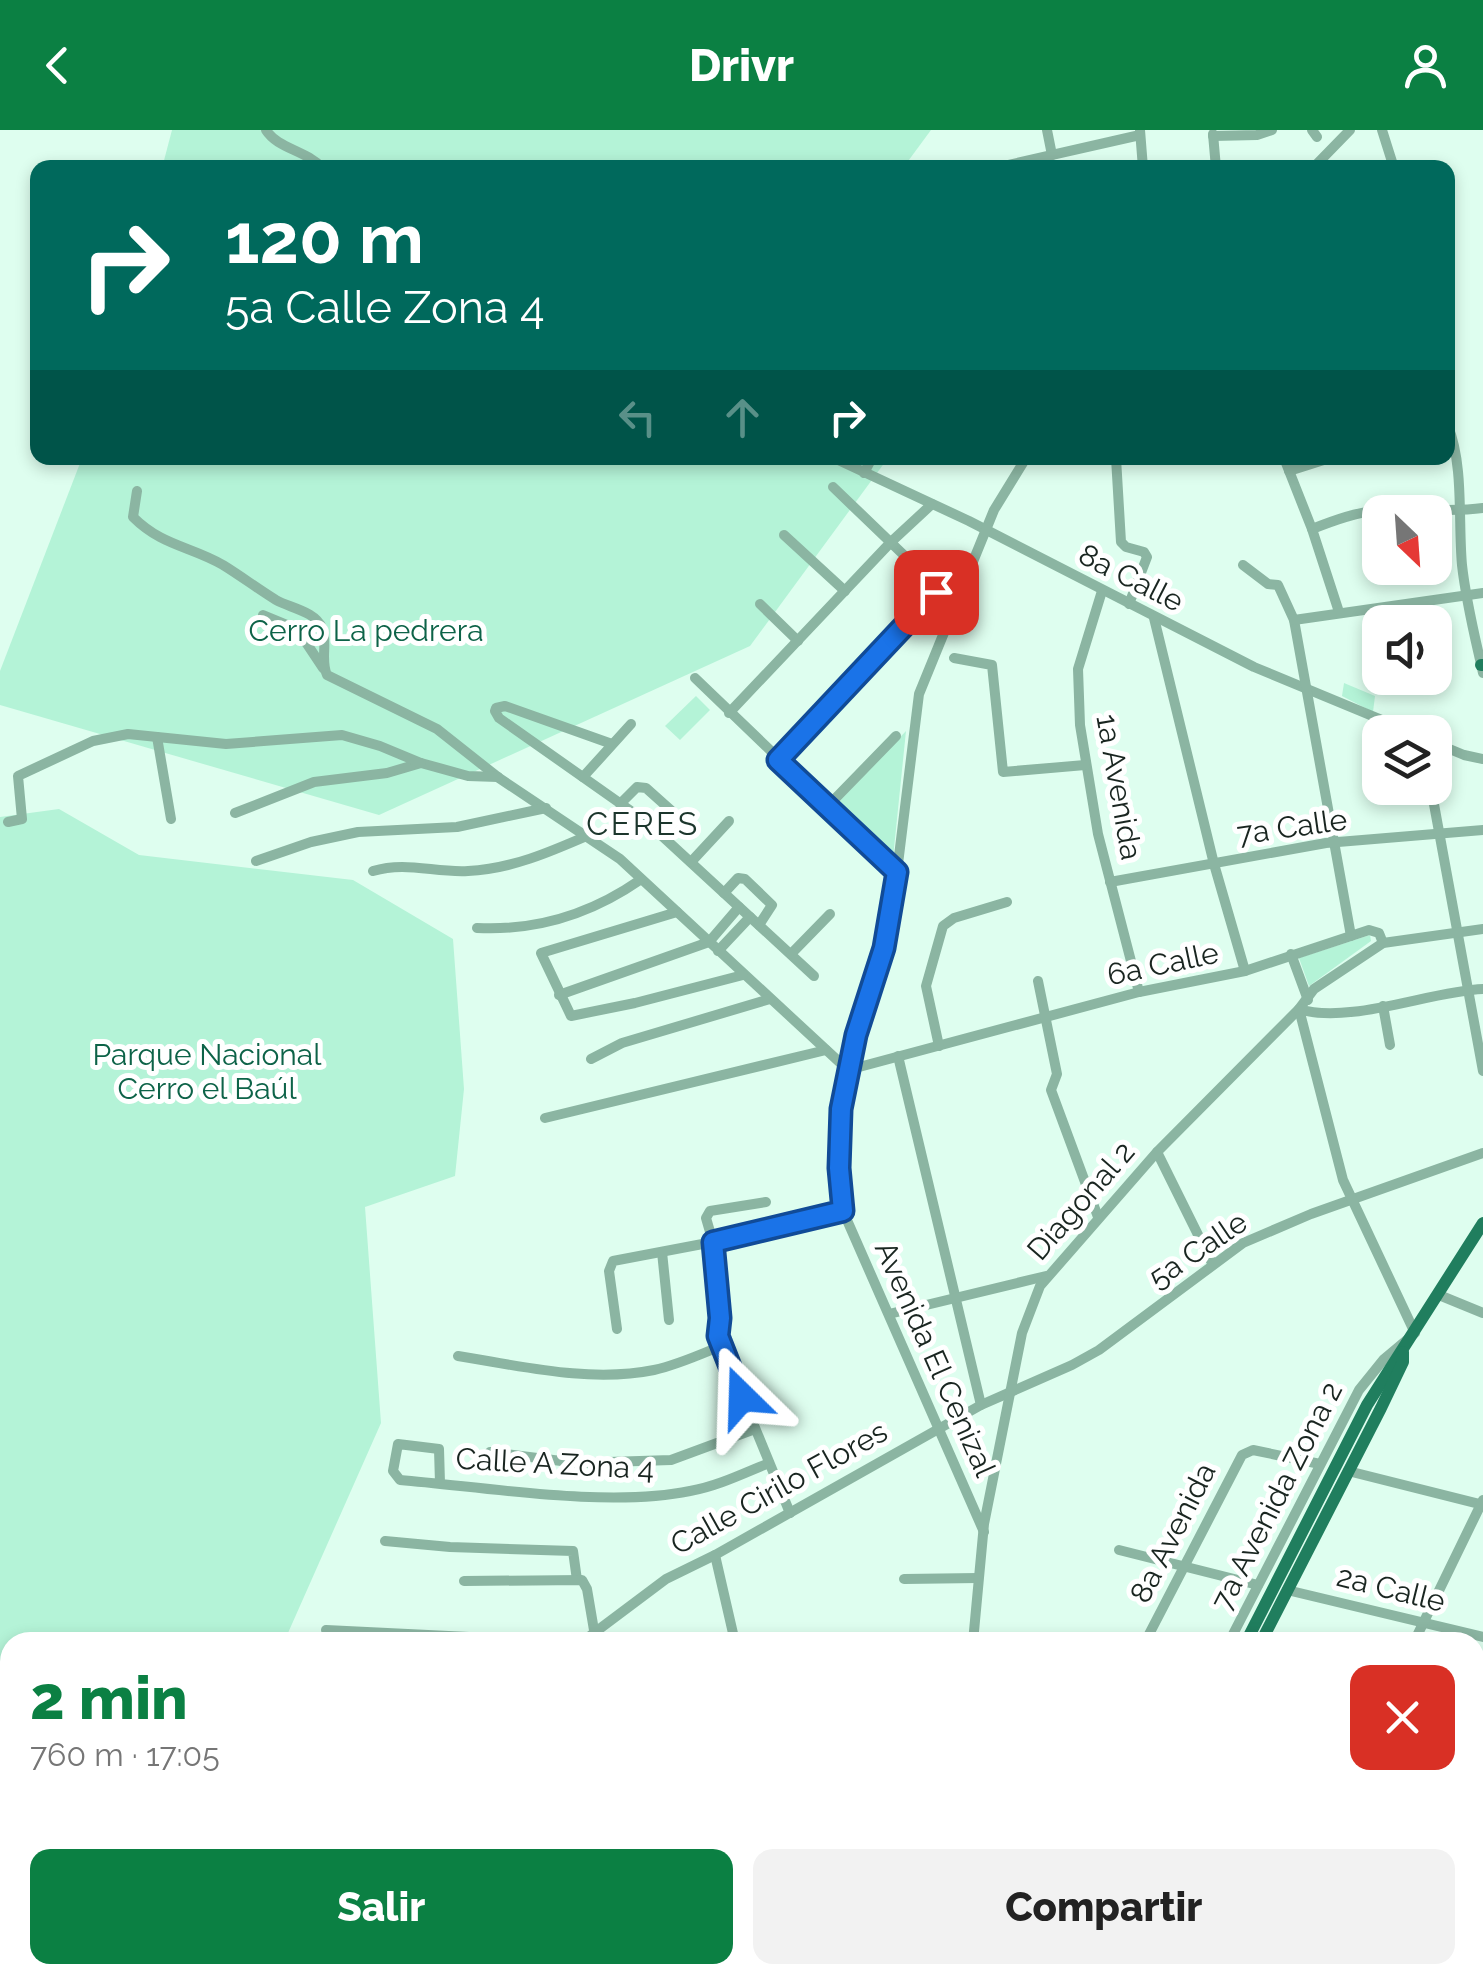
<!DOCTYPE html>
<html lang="es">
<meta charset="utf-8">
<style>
:root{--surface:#fff;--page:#f2f2f2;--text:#222;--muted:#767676;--accent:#0b8043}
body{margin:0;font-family:Raleway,sans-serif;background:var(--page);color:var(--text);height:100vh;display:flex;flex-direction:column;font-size:38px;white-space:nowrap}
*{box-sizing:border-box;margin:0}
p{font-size:32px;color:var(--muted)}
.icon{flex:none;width:55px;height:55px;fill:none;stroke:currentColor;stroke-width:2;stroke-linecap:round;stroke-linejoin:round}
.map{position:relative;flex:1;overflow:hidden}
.panel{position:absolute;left:0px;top:1502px;width:1485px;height:352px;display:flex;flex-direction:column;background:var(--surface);border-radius:30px 30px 0 0;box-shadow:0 5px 15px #0003}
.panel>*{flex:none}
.guide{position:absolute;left:30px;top:30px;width:1425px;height:305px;border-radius:20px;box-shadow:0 5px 15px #0003;background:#00695c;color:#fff;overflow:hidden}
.needle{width:65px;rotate:155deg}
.buttons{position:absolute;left:1362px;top:365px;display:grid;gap:20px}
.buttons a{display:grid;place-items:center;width:90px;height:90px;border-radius:20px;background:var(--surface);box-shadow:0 5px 15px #0003;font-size:50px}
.pin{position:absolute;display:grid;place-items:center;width:85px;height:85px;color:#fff;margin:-42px;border-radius:20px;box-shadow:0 5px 15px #0006}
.me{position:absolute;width:110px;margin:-55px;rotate:338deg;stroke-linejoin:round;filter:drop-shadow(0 0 8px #0008)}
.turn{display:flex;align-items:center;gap:35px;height:210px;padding:0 30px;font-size:45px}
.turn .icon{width:130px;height:130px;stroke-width:2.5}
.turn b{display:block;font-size:70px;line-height:85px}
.lanes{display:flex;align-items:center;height:95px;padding:0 30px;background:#0003;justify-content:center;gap:50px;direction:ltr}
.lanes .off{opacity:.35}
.round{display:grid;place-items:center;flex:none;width:105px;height:105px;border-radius:20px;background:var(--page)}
.head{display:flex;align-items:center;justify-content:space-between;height:170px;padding:0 30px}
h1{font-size:60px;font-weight:800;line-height:75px;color:var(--accent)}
.button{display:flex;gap:20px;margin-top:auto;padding:20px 30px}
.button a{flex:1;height:115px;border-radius:20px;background:var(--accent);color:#fff;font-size:40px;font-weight:800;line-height:115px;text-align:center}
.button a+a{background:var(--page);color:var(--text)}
header{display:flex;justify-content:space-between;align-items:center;height:130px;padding:0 30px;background:var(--accent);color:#fff;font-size:45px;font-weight:800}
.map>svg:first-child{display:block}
</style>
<header><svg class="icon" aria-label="back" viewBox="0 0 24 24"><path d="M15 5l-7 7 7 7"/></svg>Drivr<svg class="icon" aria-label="person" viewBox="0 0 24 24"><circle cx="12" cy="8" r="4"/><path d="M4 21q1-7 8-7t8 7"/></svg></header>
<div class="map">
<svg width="1483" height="1853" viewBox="0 0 1483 1853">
<rect width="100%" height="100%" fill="#defeef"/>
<g fill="#b4f3d7">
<path d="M172 0H931L903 38H162Z"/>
<path d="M82 328H888L750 516 379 685 0 575V541Z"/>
<path d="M1344 553 1375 566 1373 582 1342 566Z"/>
<path d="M696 566 710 580 680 610 665 596Z"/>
<path d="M906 601 893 728 835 676Z"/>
<path d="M59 679 139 725 353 750 453 809 464 959 455 1046 365 1077 381 1293 284 1512H10V1681L0 1678V687Z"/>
<path d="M1370 805 1371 811 1309 856 1299 828Z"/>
</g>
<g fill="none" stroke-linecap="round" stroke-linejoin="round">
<g stroke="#8bb5a2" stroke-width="10">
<path d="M266 0C278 19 306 20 322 38"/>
<path d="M1047 0 1052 25"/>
<path d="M1140 0 1143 38"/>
<path d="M1312 0 1317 7"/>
<path d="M1382 0 1394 38"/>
<path d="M1213 4 1216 38"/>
<path d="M1213 6 1257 5 1272 0"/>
<path d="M995 38 1140 5"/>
<path d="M1313 38 1350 0"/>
<path d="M1448 296C1464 336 1458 391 1462 435 1466 472 1475 507 1483 543"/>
<path d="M834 328 969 391 1254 537 1411 602"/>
<path d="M1116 328 1121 412 1126 417 1144 422 1147 427 1129 474"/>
<path d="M1284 328 1312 399 1339 482"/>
<path d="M1289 341 1330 328"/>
<path d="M864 343 872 328"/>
<path d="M137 361 133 387C162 416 190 416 223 435 241 446 258 459 276 470 290 478 315 481 322 498 328 513 320 530 327 545L437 599 499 648 620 729 848 940 1139 862 1245 841 1369 800 1379 803 1383 813"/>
<path d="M1312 399C1335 390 1357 382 1381 380 1415 377 1449 383 1483 378"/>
<path d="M784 405 845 461"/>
<path d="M1243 435 1268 454 1278 455 1294 490 1351 806"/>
<path d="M1102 461 1078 539 1080 595 1098 704 1139 862"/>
<path d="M760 474 798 511"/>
<path d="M263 485 297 499 323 538"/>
<path d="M1154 488 1214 734 1245 841"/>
<path d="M1294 490 1483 463"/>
<path d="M954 528 992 535 1003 642 1085 635"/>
<path d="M695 548 897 742"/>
<path d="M729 583 891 412 932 374"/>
<path d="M157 607 171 689"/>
<path d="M1435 613 1464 625 1483 629"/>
<path d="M612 614 505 576 496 578 495 581 499 588 648 693 814 846"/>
<path d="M778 631 937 462 935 455 833 357"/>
<path d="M583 647 631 594"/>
<path d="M1431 658 1483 941"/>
<path d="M620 674 637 657 646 658 674 683 673 689 660 703"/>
<path d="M827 677 896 606"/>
<path d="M235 683 314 652 387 643 421 633 468 646 498 647"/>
<path d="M8 692 22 689 18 646 93 611 128 604 226 614 342 605 380 616 421 633"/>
<path d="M256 731 311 712 358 702 457 697 546 678"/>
<path d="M691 732 729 691"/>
<path d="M373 741C406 731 435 743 468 741 511 739 550 722 589 705"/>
<path d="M1110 752 1326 713 1483 700"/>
<path d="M724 763 738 748 745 749 772 775 759 795"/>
<path d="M677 782 541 823 571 886 635 873 743 845"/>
<path d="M477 798C537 801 591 784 640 750"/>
<path d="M718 821 750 787"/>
<path d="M791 824 830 784"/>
<path d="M1291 824 1308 870"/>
<path d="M1038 851 1057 944 1051 960 1098 1087"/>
<path d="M559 865 709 812 739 777"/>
<path d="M1383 876 1390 915"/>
<path d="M939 916 926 856 943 796 954 788 1007 772"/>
<path d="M898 926 981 1275"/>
<path d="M591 929 622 913 770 869"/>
<path d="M545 988 826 920"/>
<path d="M1157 1022 1212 1133"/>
<path d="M766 1072 710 1081 706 1088 713 1112 720 1188 719 1210 790 1383"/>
<path d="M662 1122 669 1190"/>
<path d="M1439 1165 1483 1183"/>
<path d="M889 1184 1046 1146"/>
<path d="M617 1199 609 1141 613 1131 713 1112 843 1081"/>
<path d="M458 1226C521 1236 590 1253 654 1240 677 1235 699 1225 721 1216"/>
<path d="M490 1322 577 1333 671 1330 755 1299"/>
<path d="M1348 1341 1483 1375"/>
<path d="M440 1353 439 1319 398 1314 393 1341 400 1350C485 1357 608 1378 690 1361 718 1356 744 1343 769 1333"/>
<path d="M984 1402 843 1081 839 1038 841 979 856 905 884 817 897 742 919 564 994 380 1026 328"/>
<path d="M385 1411 450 1417 573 1421 577 1450"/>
<path d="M1119 1420 1258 1455"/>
<path d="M715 1425 735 1512"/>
<path d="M904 1449 978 1448"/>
<path d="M464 1451 582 1450 587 1459 596 1512"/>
<path d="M1287 1460 1483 1507"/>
<path d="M326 1500 569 1512"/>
<path d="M582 1512 666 1449 715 1425 981 1275 1072 1235 1099 1220 1243 1113 1311 1084 1483 1023"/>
<path d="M973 1512 984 1394 1022 1203 1040 1156 1157 1022 1299 879 1314 859 1383 813 1483 799"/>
<path d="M1145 1512 1242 1325 1253 1320 1320 1334"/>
<path d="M1229 1512 1359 1260 1384 1229 1415 1203 1343 1050 1299 879C1348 895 1431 861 1483 859"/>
<path d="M1414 1512 1483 1370"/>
<path d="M1475 1649 1483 1651"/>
<path d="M1475 1783 1483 1785"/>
<path d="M234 1845 249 1853"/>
<path d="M398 1845 411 1851 437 1845"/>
<path d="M581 1845 583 1853"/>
<path d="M713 1845 716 1853"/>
<path d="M757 1845 759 1853"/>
<path d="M1164 1845 1195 1853"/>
<path d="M66 1853 80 1845"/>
<path d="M214 1853 219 1845"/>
<path d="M784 1853 786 1845"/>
<path d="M810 1853 814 1845"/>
<path d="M929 1853 930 1845"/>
<path d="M945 1853 946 1845"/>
<path d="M975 1853 979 1845"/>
<path d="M1052 1853 1056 1845"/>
<path d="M1246 1853 1250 1845"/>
<path d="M1254 1853 1258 1845"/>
</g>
<g stroke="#207e5e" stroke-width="12">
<path d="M1481 535H1483"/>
<path d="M1246 1512 1367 1275 1483 1093"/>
<path d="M1261 1512 1381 1278 1403 1232V1222"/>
<path d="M1071 1853 1075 1845"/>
<path d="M1085 1853 1090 1845"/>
</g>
</g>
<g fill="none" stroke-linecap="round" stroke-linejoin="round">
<g stroke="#114b97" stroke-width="25">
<path id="route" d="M742 1267 718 1206 720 1188 713 1112 843 1081 839 1038 841 979 856 905 884 818 897 742 778 630 936 462"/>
</g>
<use href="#route" stroke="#1a73e8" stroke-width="18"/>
</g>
<g text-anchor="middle" stroke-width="10" stroke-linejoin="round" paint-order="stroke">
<g font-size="30" fill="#192520" stroke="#fff">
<text transform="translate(1131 448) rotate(27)" y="10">8a Calle</text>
<text transform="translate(1119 657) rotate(80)" y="10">1a Avenida</text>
<text transform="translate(1292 697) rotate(-8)" y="10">7a Calle</text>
<text transform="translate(1163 834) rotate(-12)" y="10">6a Calle</text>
<text transform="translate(1081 1071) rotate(-49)" y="10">Diagonal 2</text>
<text transform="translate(1198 1120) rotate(-34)" y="10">5a Calle</text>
<text transform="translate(935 1229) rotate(66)" y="10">Avenida El Cenizal</text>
<text transform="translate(555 1334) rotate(3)" y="10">Calle A Zona 4</text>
<text transform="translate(779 1358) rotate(-29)" y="10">Calle Cirilo Flores</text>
<text transform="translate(1277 1366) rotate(-63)" y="10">7a Avenida Zona 2</text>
<text transform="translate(1173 1403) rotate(-63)" y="10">8a Avenida</text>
<text transform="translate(1391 1459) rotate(14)" y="10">2a Calle</text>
</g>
<g font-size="30" fill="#0d6348" stroke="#fff">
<text x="366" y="511">Cerro La pedrera</text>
<text x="207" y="935">Parque Nacional<tspan x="207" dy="34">Cerro el Baúl</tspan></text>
</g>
<g font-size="32" letter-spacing="2.5" fill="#1c362c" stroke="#fff">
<text x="643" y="705">CERES</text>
</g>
</g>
</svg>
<div class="buttons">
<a><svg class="needle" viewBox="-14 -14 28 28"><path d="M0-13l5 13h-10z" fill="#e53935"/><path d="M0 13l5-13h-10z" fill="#767676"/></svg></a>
<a><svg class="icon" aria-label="sound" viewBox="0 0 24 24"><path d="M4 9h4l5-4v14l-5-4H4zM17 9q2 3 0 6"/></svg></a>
<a><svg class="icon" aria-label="layers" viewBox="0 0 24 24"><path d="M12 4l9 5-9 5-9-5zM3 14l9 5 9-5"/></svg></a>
</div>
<div class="pin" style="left:936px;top:462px;background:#d93025"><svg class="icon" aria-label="arrive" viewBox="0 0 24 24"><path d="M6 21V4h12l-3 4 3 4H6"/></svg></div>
<svg class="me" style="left:742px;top:1267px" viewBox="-20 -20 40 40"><path d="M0-17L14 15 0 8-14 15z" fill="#1a73e8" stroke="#fff" stroke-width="4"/></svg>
<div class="guide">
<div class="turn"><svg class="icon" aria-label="right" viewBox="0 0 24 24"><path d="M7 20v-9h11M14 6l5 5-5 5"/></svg><div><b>120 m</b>5a Calle Zona 4</div></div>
<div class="lanes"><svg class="icon off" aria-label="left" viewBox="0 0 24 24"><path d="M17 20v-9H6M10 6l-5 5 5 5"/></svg><svg class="icon off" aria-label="ahead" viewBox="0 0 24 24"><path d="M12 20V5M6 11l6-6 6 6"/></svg><svg class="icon" aria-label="right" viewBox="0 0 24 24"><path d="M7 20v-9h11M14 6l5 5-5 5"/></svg></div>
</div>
<section class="panel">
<div class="head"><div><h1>2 min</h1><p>760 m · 17:05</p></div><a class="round" style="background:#d93025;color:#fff"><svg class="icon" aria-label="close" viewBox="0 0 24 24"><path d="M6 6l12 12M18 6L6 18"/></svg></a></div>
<div class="button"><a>Salir</a><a>Compartir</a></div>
</section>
</div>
